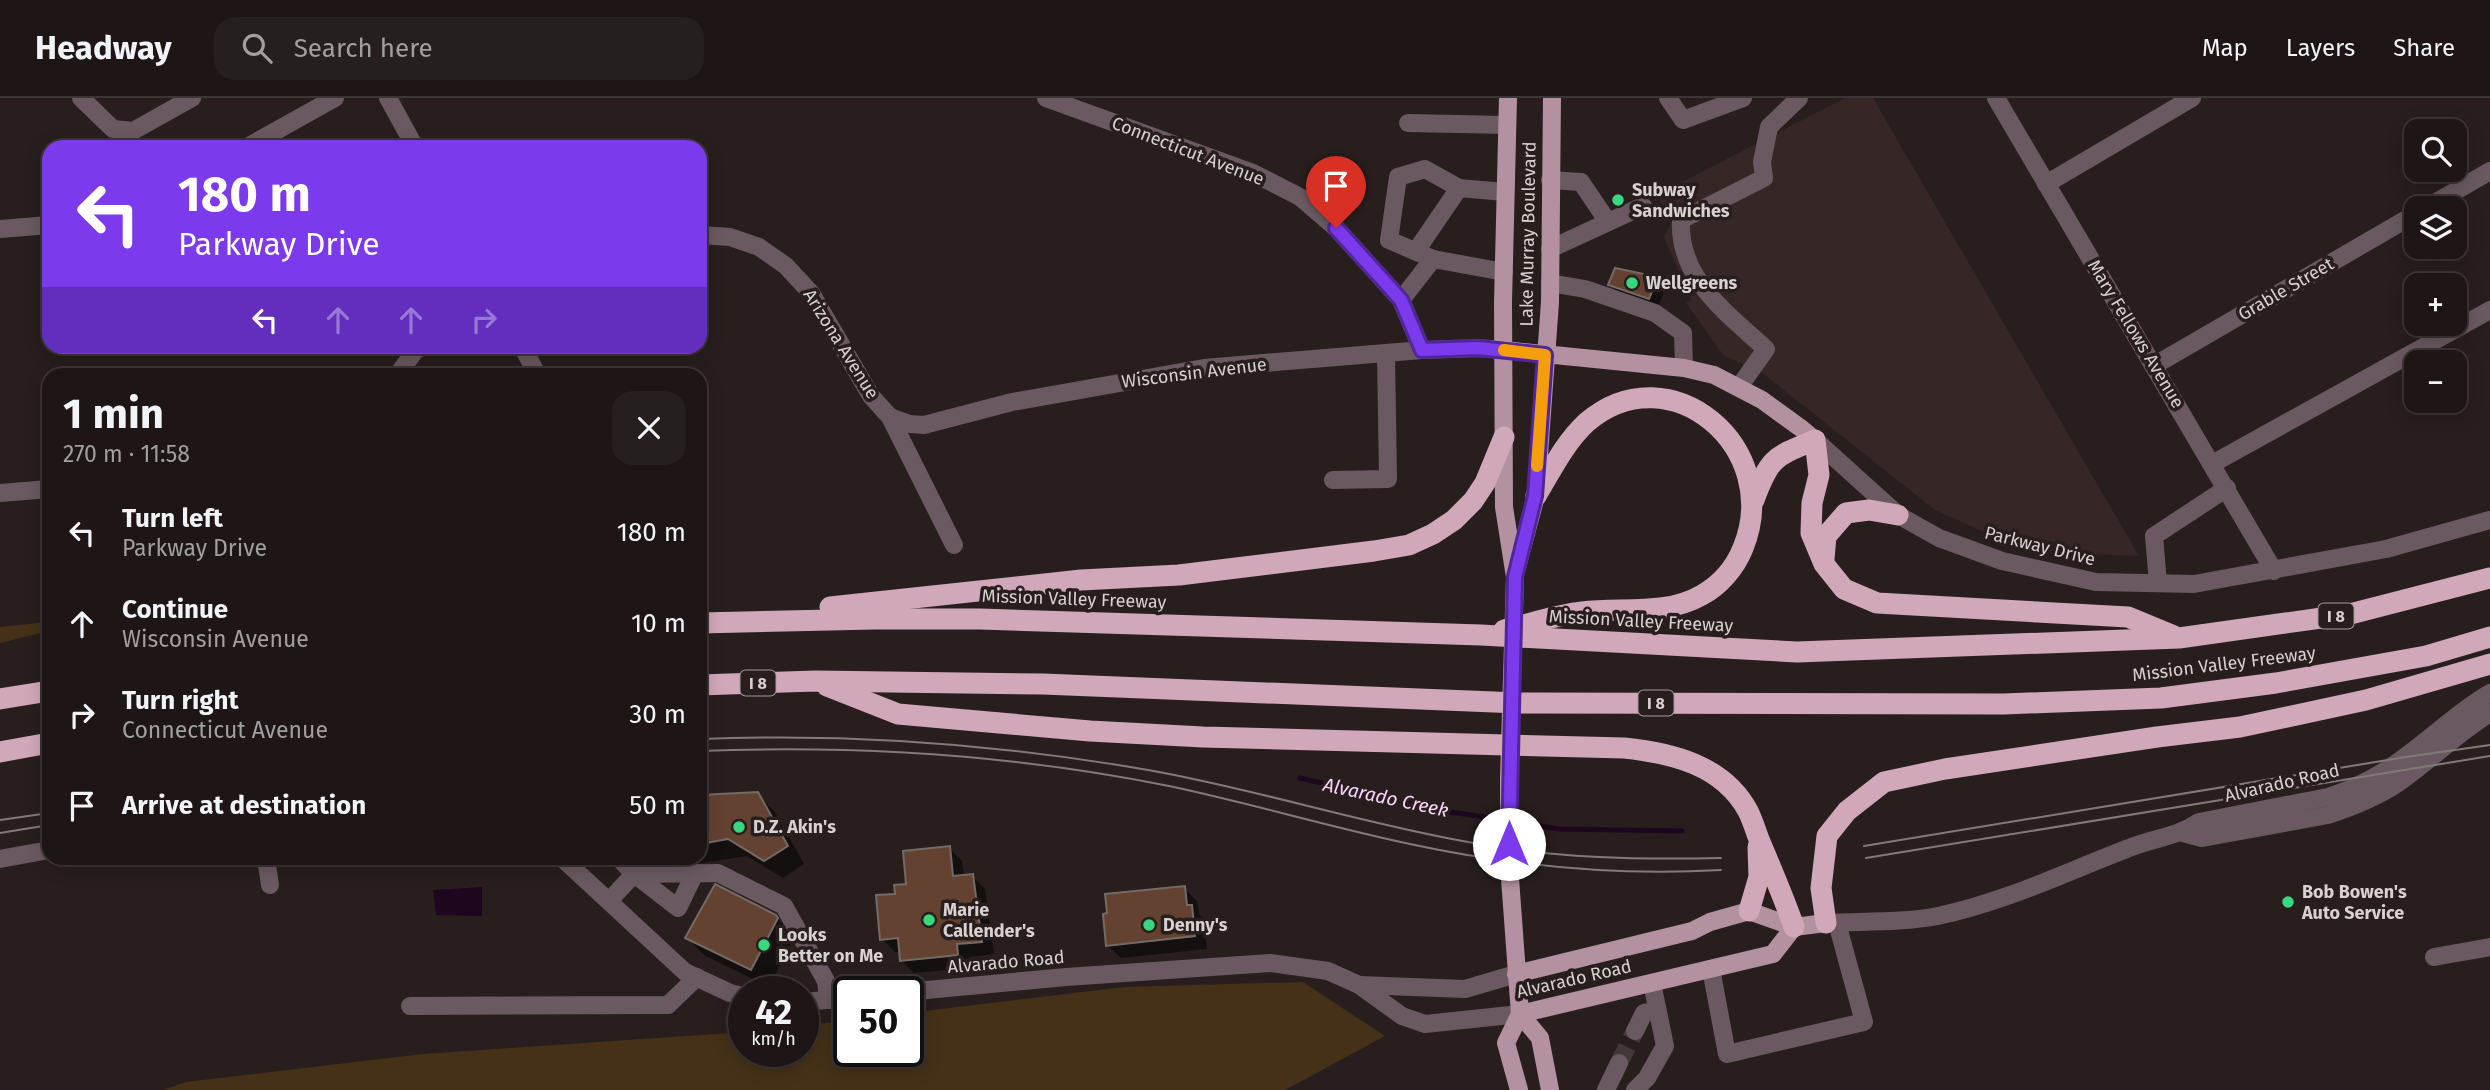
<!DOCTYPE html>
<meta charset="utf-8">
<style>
:root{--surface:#1e1616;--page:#261f1f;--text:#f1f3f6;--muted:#a19fa1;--line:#3c3535}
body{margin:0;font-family:"Fira Sans",sans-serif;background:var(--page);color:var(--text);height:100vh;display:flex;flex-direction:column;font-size:26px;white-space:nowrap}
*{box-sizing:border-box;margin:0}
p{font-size:23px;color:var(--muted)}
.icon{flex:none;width:38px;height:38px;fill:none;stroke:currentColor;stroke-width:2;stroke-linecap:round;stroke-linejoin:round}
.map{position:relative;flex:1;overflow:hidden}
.side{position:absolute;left:42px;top:270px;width:665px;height:497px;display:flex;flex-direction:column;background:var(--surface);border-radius:21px;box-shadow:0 4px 18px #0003,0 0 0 2px var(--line)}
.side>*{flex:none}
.banner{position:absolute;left:42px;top:42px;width:665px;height:214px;border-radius:21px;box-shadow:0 4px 18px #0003,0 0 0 2px var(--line);background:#7c3aed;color:#fff;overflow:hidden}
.buttons{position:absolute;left:2404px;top:21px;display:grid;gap:14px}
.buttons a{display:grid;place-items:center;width:63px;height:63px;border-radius:14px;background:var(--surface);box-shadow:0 4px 18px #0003,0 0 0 2px var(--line);font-size:35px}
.speed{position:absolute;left:728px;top:878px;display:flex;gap:14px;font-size:35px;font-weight:700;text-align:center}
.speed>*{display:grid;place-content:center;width:91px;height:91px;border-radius:50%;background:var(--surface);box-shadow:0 4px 18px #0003,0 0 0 2px var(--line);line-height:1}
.speed small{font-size:18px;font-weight:400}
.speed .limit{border:4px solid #111;border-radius:10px;background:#fff;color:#111}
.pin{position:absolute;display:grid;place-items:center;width:60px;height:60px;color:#fff;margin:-72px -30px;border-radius:50% 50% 50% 0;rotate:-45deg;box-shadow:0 0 7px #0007}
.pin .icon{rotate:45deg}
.me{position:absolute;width:77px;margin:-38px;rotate:0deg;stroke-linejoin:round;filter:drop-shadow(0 0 5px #0008)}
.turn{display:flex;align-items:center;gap:24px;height:147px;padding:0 21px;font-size:32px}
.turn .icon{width:91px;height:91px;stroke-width:2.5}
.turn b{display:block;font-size:49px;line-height:60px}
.lanes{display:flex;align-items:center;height:66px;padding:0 21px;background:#0003;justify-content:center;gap:35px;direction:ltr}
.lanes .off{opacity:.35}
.round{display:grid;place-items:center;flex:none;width:74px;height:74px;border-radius:21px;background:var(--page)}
.headline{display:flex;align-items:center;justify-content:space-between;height:119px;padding:0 21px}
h1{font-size:42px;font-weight:700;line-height:52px}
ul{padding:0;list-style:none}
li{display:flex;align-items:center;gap:21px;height:91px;padding:0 21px}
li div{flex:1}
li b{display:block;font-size:26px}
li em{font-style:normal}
header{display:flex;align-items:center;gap:42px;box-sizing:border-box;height:98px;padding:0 35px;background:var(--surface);border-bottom:2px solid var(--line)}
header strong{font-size:33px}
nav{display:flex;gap:38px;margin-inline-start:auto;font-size:24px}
.search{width:490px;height:63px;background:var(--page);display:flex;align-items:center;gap:18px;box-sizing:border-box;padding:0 24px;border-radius:21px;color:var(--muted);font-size:26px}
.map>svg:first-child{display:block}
</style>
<header>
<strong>Headway</strong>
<div class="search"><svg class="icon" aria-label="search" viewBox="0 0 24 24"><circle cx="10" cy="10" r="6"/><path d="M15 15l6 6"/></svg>Search here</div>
<nav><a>Map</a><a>Layers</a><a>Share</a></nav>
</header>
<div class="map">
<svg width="2490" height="992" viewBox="0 0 2490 992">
<rect width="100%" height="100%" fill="#281e1e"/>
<path fill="#362626" d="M1845 0H1873L2139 458 2086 456 2039 451 1995 439 1935 412 1761 274 1724 258 1686 205 1691 202 1664 139 1672 123 1657 97Z"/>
<g fill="#443118">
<path d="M49 524V533L0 545V529Z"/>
<path d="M1303 884 1385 938 1285 992H163L186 984 423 956 744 934V954H803V928L849 922V954H908V915L1124 889Z"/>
</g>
<path fill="#1c071e" d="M482 789V818L436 817 433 792Z"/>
<g fill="#0007">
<path d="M1657 181 1666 189 1658 209 1619 195 1610 187Z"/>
<path d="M757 696 775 714 804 766 783 780 747 758 656 772 643 760H700V699Z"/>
<path d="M949 750 962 763 964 779 972 778 985 791 994 856 970 859 971 870 914 875 901 862 900 854H895L882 841 897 797Z"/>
<path d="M1184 790 1197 803 1199 816 1204 822 1207 851 1121 860 1107 847Z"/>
<path d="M775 818 794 839 769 889 704 857 687 840Z"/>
</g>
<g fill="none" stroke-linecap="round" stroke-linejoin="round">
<g stroke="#1c071e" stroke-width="5">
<path d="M1300 680 1444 713 1504 722"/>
<path d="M1514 724 1558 731 1682 733"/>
</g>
</g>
<g fill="#644232" stroke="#756a65" stroke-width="2">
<path d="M1615 170 1658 179 1649 201 1608 187Z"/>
<path d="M758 694 788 748 764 763 728 741 700 746V697Z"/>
<path d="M950 748 953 778 973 776 982 844 957 846 958 857 900 863 898 840 880 842 876 797 895 796 894 787 906 786 903 753Z"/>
<path d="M715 786 776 817 778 820 751 872 685 840Z"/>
<path d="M1185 788 1187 807H1192L1195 838 1106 848 1103 816 1107 815 1105 796Z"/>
</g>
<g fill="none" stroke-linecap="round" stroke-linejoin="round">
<path stroke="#423939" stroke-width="18" stroke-dasharray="18 9" stroke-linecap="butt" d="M1619 965 1635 933"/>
<g stroke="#6a5960" stroke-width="18">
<path d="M81 0 113 31 133 33 192 0"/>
<path d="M388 0 415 49"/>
<path d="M1046 0 1253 75 1300 99 1336 130 1401 202 1422 252"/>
<path d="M1668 0 1683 22 1743 0"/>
<path d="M1996 0 2274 473"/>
<path d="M1408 25 1507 27"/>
<path d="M247 49 335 0"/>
<path d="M1550 82 1581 84 1608 124"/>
<path d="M2046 86 2192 0"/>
<path d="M2426 110 2490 73"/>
<path d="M0 131 49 127"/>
<path d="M700 137 730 139 759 149 786 168 811 195 871 298 890 319 954 447"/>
<path d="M1550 151 1643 108"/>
<path d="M1416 153 1459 90"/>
<path d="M1433 161 1389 142 1398 79 1425 71 1459 90 1505 94"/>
<path d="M1550 185 1585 191 1655 215 1683 235 1684 270"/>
<path d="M1401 202 1433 161 1504 174"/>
<path d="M522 248 537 276"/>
<path d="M2155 267 2417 115"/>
<path d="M398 276 415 253 422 248"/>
<path d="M1739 289 1766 251C1727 215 1678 181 1681 122L1764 80 1762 64 1769 29 1799 0"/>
<path d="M890 319 909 326 924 327 1012 304 1204 270 1422 252 1478 250 1504 252"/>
<path d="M1815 342 1898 417 1939 440 2002 463 2096 484 2194 486 2386 451 2490 422"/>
<path d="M2212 366 2490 212"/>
<path d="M1333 382 1388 381 1386 256"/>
<path d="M0 395 49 391"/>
<path d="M2158 485 2154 438 2227 390"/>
<path d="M2183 735 2202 740 2328 717C2352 709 2376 700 2398 685 2430 663 2457 635 2490 615"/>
<path d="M266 760 270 787"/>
<path d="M562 760 685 874 730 895 744 898"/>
<path d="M0 761 49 752"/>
<path d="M634 776 718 775 784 808 826 883 828 902"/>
<path d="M634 776 678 810 695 775"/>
<path d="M609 803 634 776 619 760"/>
<path d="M1826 825C1863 823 1901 825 1938 818 2005 804 2066 774 2129 750 2153 740 2177 739 2199 724L2328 699C2356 690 2383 676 2406 658 2435 637 2459 613 2490 595"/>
<path d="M2434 859 2490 849"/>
<path d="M1711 871 1727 956 1864 924 1837 825"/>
<path d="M1359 887 1465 891 1516 876"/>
<path d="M905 894 1066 879 1270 865 1328 873 1359 887 1402 918 1425 926 1520 916"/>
<path d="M803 904 849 900"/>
<path d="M410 908 668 907 697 879"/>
<path d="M1635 933 1644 915 1657 912"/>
<path d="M1606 992 1619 965"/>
<path d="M1635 992 1647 980 1665 948 1652 885"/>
</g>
<g stroke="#b391a0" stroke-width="18">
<path d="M1508 0 1503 204 1504 409 1515 479 1509 680V767L1520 916 1506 945 1519 992"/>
<path d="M1504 252 1684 270 1714 277 1762 302 1802 331 1815 342"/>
<path d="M1517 469 1536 398 1550 204 1552 0"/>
<path d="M1516 876 1692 833 1710 824 1749 813 1794 829 1826 825"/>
<path d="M1520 916 1773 856 1794 829"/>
<path d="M1520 916 1540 940 1550 992"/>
</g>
<g stroke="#d1a8b9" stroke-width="21">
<path d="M1754 402C1770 359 1774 359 1815 342L1819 377 1812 405 1811 435 1824 466 1844 491 1877 505 2128 519 2174 538"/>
<path d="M1824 461 1826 438 1846 415 1869 412 1898 417"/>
<path d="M830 509 1081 482 1179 477 1374 453 1409 447 1433 436 1454 422 1473 403 1485 385 1504 339"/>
<path d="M700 525 875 521H980L1481 537 1797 554 2179 540 2350 516 2490 480"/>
<path d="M1504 532C1529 526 1556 517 1582 514 1621 509 1666 518 1702 497 1720 487 1735 470 1743 450 1784 350 1670 253 1587 324 1565 344 1551 373 1536 398"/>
<path d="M700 587 815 583 1043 586 1519 605 2004 606 2161 600 2276 585 2426 558 2490 539"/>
<path d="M827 588 898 616 1090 633 1203 639 1624 650C1672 655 1723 667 1748 713 1753 723 1756 734 1760 744 1772 772 1784 800 1794 829"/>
<path d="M0 601 49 593"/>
<path d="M0 654 49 645"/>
<path d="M1749 813 1759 779 1758 749"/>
<path d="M1826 825 1821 790 1827 738 1847 713 1884 684 1945 671 2157 639 2240 629 2366 602 2490 566"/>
</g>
<g stroke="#827a7a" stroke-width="2">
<path d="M700 641C850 635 999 646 1148 672 1256 691 1360 725 1468 744 1551 760 1636 762 1721 760"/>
<path d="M700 653C856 647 1015 657 1169 688 1250 705 1329 729 1410 746 1512 768 1617 778 1721 772"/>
<path d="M0 722 49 715"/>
<path d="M0 735 49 727"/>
<path d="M1864 748 2406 659 2490 647"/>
<path d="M1866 760 2490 658"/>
</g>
</g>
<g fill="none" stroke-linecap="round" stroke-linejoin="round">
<g stroke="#51269a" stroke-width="18">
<path id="route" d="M1336 130 1401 202 1422 252 1478 250 1545 257 1535 398 1515 479 1509 746"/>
</g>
<use href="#route" stroke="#7c3aed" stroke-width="12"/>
<path stroke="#f59e0b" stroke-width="12" d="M1504 252 1545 257 1537 368"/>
</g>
<g fill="#38d880" stroke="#281e1e" stroke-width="2.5">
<circle cx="1618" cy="102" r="7"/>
<circle cx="1632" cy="185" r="7"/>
<circle cx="739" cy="729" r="7"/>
<circle cx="2288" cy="804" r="7"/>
<circle cx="929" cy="822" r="7"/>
<circle cx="1149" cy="827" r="7"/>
<circle cx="764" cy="847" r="7"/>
</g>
<g text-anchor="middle" stroke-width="7" stroke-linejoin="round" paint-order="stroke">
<g fill="#281e1e" stroke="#a29b9b" stroke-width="2">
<rect x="2318.5" y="505.5" width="35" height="25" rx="5"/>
<rect x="740.5" y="572.5" width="35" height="25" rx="5"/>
<rect x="1638.5" y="592.5" width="35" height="25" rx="5"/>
</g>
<g font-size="16" font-weight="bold" fill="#d7d1d0">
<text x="2336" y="524">I 8</text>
<text x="758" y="591">I 8</text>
<text x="1656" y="611">I 8</text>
</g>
<g font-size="18" fill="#d7d1d0" stroke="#281e1e">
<text transform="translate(1188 53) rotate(21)" y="6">Connecticut Avenue</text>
<text transform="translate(1528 136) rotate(-89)" y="6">Lake Murray Boulevard</text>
<text transform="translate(2286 191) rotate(-30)" y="6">Grable Street</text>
<text transform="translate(2136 236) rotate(59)" y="6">Mary Fellows Avenue</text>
<text transform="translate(841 246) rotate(58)" y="6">Arizona Avenue</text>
<text transform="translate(1194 275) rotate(-7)" y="6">Wisconsin Avenue</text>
<text transform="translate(2040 448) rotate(14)" y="6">Parkway Drive</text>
<text transform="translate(1074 501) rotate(2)" y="6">Mission Valley Freeway</text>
<text transform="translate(1641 523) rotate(3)" y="6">Mission Valley Freeway</text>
<text transform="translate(2224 566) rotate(-7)" y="6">Mission Valley Freeway</text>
<text transform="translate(2282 685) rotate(-13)" y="6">Alvarado Road</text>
<text transform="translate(1006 864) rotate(-5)" y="6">Alvarado Road</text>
<text transform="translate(1574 881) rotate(-13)" y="6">Alvarado Road</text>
</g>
<g font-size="18" font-weight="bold" fill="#d7d1d0" stroke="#281e1e" text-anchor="start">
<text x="1632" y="98">Subway<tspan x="1632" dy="21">Sandwiches</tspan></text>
<text x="1646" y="191">Wellgreens</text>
<text x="753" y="735">D.Z. Akin's</text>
<text x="2302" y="800">Bob Bowen's<tspan x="2302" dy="21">Auto Service</tspan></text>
<text x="943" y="818">Marie<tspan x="943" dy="21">Callender's</tspan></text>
<text x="1163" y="833">Denny's</text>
<text x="778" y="843">Looks<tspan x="778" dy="21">Better on Me</tspan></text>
</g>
<g font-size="19" font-style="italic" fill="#fad5fd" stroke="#281e1e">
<text transform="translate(1386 699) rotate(12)" y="7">Alvarado Creek</text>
</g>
</g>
</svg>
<div class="buttons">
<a><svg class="icon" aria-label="search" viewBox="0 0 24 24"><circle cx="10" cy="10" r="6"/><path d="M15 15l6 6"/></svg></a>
<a><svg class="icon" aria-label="layers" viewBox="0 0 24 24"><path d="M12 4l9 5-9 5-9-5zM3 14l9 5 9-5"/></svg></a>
<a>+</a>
<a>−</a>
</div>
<div class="speed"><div>42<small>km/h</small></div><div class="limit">50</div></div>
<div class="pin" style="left:1336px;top:130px;background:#d93025"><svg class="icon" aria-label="arrive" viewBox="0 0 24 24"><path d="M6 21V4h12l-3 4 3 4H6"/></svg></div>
<svg class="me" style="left:1509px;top:746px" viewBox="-20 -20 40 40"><circle r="19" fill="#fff"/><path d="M0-13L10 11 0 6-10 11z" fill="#7c3aed"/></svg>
<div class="banner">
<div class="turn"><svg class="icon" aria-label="left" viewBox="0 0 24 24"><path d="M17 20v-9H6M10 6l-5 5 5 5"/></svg><div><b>180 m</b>Parkway Drive</div></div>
<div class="lanes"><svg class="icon" aria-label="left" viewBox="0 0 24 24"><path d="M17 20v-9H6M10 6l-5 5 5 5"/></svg><svg class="icon off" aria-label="ahead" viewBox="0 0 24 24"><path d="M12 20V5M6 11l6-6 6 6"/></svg><svg class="icon off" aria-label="ahead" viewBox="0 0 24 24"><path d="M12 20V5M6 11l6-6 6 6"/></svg><svg class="icon off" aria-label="right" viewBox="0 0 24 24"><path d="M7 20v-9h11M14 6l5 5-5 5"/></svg></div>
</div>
<section class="side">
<div class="headline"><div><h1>1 min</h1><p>270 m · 11:58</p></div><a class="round"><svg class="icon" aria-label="close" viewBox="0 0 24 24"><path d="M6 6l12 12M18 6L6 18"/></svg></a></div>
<ul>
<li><svg class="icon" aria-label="left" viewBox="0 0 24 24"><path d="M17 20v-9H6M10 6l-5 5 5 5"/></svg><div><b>Turn left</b><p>Parkway Drive</p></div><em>180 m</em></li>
<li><svg class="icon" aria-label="ahead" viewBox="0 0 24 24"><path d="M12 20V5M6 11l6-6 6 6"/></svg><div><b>Continue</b><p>Wisconsin Avenue</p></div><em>10 m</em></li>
<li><svg class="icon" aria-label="right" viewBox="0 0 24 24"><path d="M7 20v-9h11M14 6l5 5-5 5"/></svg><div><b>Turn right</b><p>Connecticut Avenue</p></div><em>30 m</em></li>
<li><svg class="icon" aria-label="arrive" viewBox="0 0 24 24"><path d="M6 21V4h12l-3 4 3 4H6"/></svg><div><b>Arrive at destination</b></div><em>50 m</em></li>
</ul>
</section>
</div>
